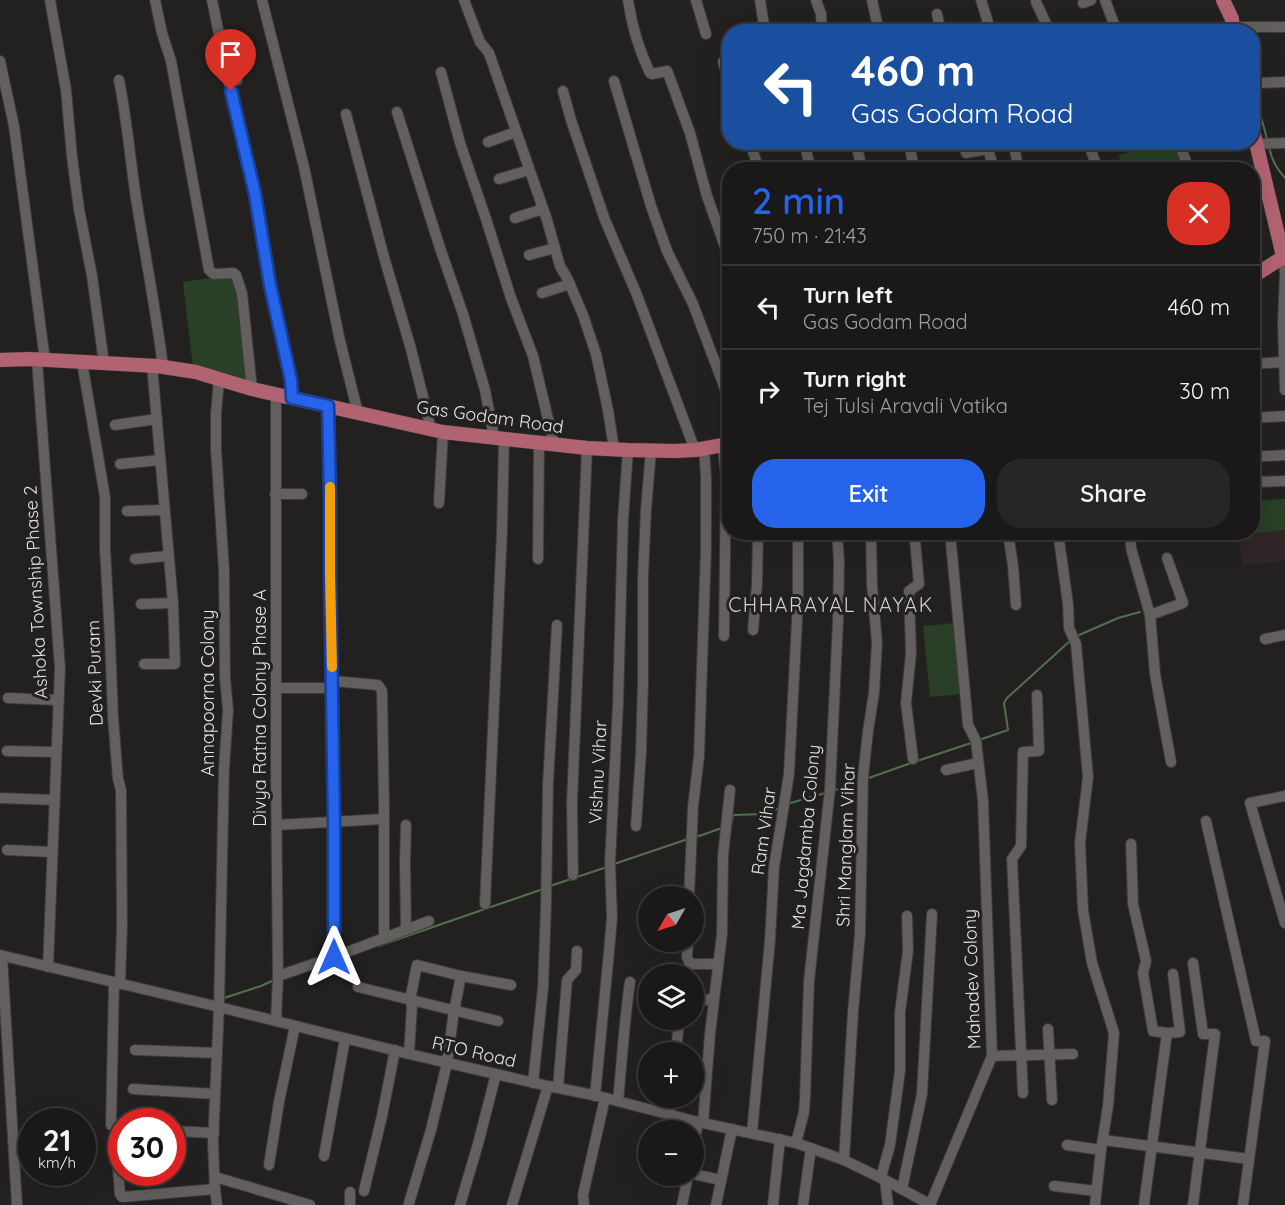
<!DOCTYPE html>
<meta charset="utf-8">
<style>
:root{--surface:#1a1818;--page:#272525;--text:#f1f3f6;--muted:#9fa0a2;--line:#383737;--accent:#2563eb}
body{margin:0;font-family:Quicksand,sans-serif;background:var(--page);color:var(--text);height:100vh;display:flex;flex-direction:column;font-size:22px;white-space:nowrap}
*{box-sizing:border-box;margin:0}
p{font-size:20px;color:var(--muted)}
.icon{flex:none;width:33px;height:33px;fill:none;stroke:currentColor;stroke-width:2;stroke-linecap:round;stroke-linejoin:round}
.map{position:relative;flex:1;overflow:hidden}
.sheet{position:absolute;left:722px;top:162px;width:538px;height:378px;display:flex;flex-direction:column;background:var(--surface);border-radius:24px;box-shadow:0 6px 24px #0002,0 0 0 2px var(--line)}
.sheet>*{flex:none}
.banner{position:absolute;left:722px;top:24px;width:538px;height:126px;border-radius:24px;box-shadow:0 6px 24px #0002,0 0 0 2px var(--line);background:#1a4fa0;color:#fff;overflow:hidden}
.needle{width:39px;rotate:231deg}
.fabs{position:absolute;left:638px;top:886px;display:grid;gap:12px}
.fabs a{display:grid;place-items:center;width:66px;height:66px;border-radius:50%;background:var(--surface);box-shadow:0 6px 24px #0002,0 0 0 2px var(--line);font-size:30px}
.speed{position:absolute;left:18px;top:1108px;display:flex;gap:12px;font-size:30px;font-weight:700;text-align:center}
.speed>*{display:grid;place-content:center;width:78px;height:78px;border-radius:50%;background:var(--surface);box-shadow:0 6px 24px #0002,0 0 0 2px var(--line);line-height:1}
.speed small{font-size:15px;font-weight:400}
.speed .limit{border:9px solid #d22;background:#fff;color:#111}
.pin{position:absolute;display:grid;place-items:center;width:51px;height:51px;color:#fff;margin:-62px -26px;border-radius:50% 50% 50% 0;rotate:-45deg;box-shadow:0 0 6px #0007}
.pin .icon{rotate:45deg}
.me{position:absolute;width:66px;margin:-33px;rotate:0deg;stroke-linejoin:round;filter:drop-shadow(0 0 4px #0008)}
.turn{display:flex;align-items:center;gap:21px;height:126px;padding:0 30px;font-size:27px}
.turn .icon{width:78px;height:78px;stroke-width:2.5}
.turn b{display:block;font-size:42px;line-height:51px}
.round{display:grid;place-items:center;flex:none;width:63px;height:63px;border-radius:24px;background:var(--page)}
.head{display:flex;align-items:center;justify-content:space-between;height:102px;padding:0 30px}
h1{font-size:36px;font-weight:600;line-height:45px;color:var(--accent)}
.cta{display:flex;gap:12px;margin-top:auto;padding:12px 30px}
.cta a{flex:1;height:69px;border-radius:24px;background:var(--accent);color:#fff;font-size:24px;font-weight:600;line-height:69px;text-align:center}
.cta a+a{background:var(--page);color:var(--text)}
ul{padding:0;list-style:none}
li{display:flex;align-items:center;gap:18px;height:84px;padding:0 30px;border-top:2px solid var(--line)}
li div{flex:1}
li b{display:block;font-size:22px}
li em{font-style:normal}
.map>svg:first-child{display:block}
</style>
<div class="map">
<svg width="1285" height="1205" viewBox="0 0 1285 1205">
<rect width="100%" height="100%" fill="#232020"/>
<path fill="#302627" d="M1285 499V561L1243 565 1237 533 1252 532 1253 501Z"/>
<g fill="#294027">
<path d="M1153 143H1175L1185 169H1125L1118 156Z"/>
<path d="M234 277 242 309 248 383 193 368 183 282 209 278Z"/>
<path d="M1285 499V530L1238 535 1237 533 1252 532 1253 501Z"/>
<path d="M955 623 962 694 930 697 923 626Z"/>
</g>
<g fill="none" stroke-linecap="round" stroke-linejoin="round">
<g stroke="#52704f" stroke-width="2">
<path d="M1253 87 1267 139"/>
<path d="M1269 147C1272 160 1276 168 1285 178"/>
<path d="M1077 636 1118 618 1140 612"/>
<path d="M979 740 1008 730 1004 703 1007 698 1071 640"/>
<path d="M917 761 974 742"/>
<path d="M866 779 911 763"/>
<path d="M833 791 859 781"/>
<path d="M787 804 825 793"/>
<path d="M732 822 733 815 764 814 779 808"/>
<path d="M696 837 722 828"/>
<path d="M614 864 688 839"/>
<path d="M550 886 607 867"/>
<path d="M378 946 543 889"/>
<path d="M224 998 261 986 274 980"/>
</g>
<g stroke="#3c3a3a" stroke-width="12">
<g id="minor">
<path d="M50 0 66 90 72 157 79 209 92 276 104 363"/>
<path d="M155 0 162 33 171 61 209 270 214 274 233 273 236 275 242 293 252 389"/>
<path d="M212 0 221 44 223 45 231 44 237 80 229 83 255 194 270 285 291 380 293 398"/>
<path d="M262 0 304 167 340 341 358 413"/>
<path d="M464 0 480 42 489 53 547 220 560 266 568 280 583 315 596 354 608 410 614 449"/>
<path d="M628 0C632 27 638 48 650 73L652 74 667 71 668 73 690 133 707 196 729 258"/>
<path d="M696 0 706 34"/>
<path d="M760 0 765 32"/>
<path d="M816 0 821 14 822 32"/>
<path d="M872 0 879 32"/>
<path d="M981 0 991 32"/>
<path d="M1105 0 1117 32"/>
<path d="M1036 2 1050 32"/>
<path d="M1083 3 1091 0"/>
<path d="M937 14 941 32"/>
<path d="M1233 27H1285"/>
<path d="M0 61 14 126 45 360"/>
<path d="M723 62 729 81"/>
<path d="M441 72 460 143 486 219 511 298 533 356 554 444"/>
<path d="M119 80C127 119 130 159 136 198 145 255 156 310 163 367"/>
<path d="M614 81 651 206 667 251 693 304 724 386 729 403"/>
<path d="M1252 83 1285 82"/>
<path d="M563 91 571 120 605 220 637 295 695 450"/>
<path d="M397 112 440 248 463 314 485 390 494 437"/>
<path d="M346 114 384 257 411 349 431 429"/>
<path d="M488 142 516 132"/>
<path d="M750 142 759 170"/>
<path d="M804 142 811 170"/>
<path d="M856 142 862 170"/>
<path d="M909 142 914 170"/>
<path d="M964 142 966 153 988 149 994 170"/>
<path d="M1013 142 1019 170"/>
<path d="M1088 142 1098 170"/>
<path d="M1179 142 1189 170"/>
<path d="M1257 144 1285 143"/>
<path d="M499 179 529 170"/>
<path d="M515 218 543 209"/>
<path d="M529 255 555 248"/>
<path d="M1283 256 1285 273 1283 323 1285 390"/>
<path d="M542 293 570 284"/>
<path d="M37 360 60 668 48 967"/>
<path d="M82 362 105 497V548L110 639 113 717 118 779 121 790 122 926 120 984"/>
<path d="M1252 364 1284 362"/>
<path d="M1252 418 1285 416"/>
<path d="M115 425 157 419"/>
<path d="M723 446 726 478 724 636"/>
<path d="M1252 457 1285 455"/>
<path d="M120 464 160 460"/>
<path d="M1252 482 1285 481"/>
<path d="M275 494H302"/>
<path d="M439 503 443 432"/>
<path d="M127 511 164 510"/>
<path d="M903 532V535H911L915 540 919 584 909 591 911 653 906 703 913 759"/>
<path d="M1008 532 1013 566 1016 605"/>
<path d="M1058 532 1068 604 1069 628 1076 644 1088 777 1080 843 1083 910 1092 963 1114 1033 1108 1106 1101 1150 1095 1205"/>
<path d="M1130 532 1131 548 1150 615 1155 674 1171 762"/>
<path d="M135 559 168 556"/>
<path d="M538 559 539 442"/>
<path d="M141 604 173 603"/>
<path d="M1150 615 1183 603 1167 558"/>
<path d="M753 630 757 584 758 532"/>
<path d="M1265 639 1285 635"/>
<path d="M144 664H175L173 603 152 365"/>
<path d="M332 681 378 685 382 691 384 805V939"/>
<path d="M276 688H333"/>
<path d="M8 698 58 700"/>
<path d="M7 751 55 752"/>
<path d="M946 770 978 763"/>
<path d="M1285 796 1250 803 1285 923"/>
<path d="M0 798 54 800"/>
<path d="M1206 821 1256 1041H1265L1243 1205"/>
<path d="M277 825 384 819"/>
<path d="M406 825 405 863 406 930"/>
<path d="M636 826 641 753 643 680V576L646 510 651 450"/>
<path d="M1131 844 1133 904 1146 961 1143 973 1153 1031 1167 1033 1180 1032 1173 974"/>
<path d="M7 850 52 852"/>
<path d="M573 875 572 802 587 448"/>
<path d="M689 897 693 807 699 756 706 548V477L704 449"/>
<path d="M485 904 502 531 504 438"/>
<path d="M688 942 687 957 690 964H718"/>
<path d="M0 955 219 1007 409 1054 548 1086 598 1096 698 1122 796 1143 844 1160 885 1180 931 1205"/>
<path d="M2 956 17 1205"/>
<path d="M334 957 429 921"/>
<path d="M1193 963 1203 1034H1215L1193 1205"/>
<path d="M278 976 334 957C335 841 332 726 330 611 329 542 330 474 328 406"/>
<path d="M358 987 498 1021"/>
<path d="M693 1003 714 998"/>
<path d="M276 1021 278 976 276 777V394"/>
<path d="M1048 1029 1052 1100"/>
<path d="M135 1050 217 1053"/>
<path d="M676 1053 679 1020"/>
<path d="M409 1054 412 1006 410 1000 417 965 461 976 511 985"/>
<path d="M992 1056 1073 1054"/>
<path d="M533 1083 543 988 546 906 548 784 557 625"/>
<path d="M558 1088 567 980 576 970 577 951"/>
<path d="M133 1089 215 1094"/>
<path d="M1023 1093 1012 859 1021 846 1023 752 1039 751 1037 695"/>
<path d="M595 1096 609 952 612 918 610 862 618 704 623 520 628 450"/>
<path d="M618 1101C622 1062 624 1022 630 982"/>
<path d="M670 1115 671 1098"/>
<path d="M703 1123 710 1034 722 934 723 856 730 790"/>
<path d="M111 1125 114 983"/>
<path d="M115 1129 120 1194 122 1197 215 1189"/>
<path d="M172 1131 214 1133"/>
<path d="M752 1133 770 940 774 867 789 774 798 601V532"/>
<path d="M1103 1140 1249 1159"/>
<path d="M796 1143 804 1112 805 1098 809 981 830 789 838 621 839 561 837 532"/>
<path d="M1067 1145 1101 1150"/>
<path d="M693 1149 698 1122"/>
<path d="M324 1156 345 1039"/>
<path d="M844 1160 853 1012 860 934 863 777 868 731 874 693 877 643 872 585 871 532"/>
<path d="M269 1165 279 1102 295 1026"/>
<path d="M693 1174 721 1180"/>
<path d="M215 1177 310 1205"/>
<path d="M881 1177 890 1145 900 1071V1012L908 951 907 916"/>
<path d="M885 1180 888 1205"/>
<path d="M1054 1186 1096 1191"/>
<path d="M902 1189 922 1094 932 914"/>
<path d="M364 1191 382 1116 395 1050"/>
<path d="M409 1203 431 1130 447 1063 454 1011 461 976"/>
<path d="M217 1205 215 1189 213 1144 219 1007 224 769 228 710 225 677 224 570 216 449V414L219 379"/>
<path d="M350 1205V1192"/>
<path d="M460 1205 478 1144 496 1074"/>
<path d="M512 1205 548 1086"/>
<path d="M584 1205 583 1195 605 1098"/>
<path d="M682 1205 688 1176"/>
<path d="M716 1205 732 1129"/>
<path d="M773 1205 780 1139"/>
<path d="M803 1205 811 1148"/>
<path d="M930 1205 992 1056 983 801 976 741 968 725 950 532"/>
<path d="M1144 1205 1167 1033"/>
</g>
</g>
<g stroke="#3c3a3a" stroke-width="15">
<g id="major">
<path d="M1223 0 1232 19 1233 32"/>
<path d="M1252 126 1283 256"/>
<path d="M1252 277 1285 256"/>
<path d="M0 360 30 359 157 366 196 372 252 389 443 432 587 448 628 450 675 451 695 450 729 444"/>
</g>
</g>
<use href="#minor" stroke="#635f5f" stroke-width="10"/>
<use href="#major" stroke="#b26372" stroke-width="14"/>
</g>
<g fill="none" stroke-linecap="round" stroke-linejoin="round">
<g stroke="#184099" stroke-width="15">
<path id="route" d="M231 91 255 194 270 285 291 380 292 398 328 406 330 495V574L334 822V957"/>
</g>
<use href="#route" stroke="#2563eb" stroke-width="10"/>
<path stroke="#f59e0b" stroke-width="10" d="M330 487V574L332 667"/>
</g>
<g text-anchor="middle" stroke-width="6" stroke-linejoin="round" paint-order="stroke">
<g font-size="18" fill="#e5e3e3" stroke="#232020">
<text transform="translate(490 417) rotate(8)" y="6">Gas Godam Road</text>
<text transform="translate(36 592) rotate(-93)" y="6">Ashoka Township Phase 2</text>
<text transform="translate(95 673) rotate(-92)" y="6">Devki Puram</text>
<text transform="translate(208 693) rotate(-90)" y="6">Annapoorna Colony</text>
<text transform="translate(260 708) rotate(-90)" y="6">Divya Ratna Colony Phase A</text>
<text transform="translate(598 772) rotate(-87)" y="6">Vishnu Vihar</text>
<text transform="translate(764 831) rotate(-82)" y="6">Ram Vihar</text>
<text transform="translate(806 837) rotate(-85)" y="6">Ma Jagdamba Colony</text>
<text transform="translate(846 845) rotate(-88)" y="6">Shri Manglam Vihar</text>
<text transform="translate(972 979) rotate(-92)" y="6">Mahadev Colony</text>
<text transform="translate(474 1052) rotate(13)" y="6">RTO Road</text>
</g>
<g font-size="20" letter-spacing="1.5" fill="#d1cdcd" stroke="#232020">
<text x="831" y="612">CHHARAYAL NAYAK</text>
</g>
</g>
</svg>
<div class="fabs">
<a><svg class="needle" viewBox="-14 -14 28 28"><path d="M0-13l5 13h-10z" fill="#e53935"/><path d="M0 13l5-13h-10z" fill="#9fa0a2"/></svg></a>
<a><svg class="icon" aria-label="layers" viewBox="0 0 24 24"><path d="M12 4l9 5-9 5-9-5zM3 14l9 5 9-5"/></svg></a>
<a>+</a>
<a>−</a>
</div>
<div class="speed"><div>21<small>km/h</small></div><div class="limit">30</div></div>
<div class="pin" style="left:231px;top:91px;background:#d93025"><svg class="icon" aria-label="arrive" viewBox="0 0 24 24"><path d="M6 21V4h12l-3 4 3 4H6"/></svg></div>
<svg class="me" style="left:334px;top:957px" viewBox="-20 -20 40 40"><path d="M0-17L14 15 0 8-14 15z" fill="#2563eb" stroke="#fff" stroke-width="4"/></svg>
<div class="banner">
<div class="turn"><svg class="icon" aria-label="left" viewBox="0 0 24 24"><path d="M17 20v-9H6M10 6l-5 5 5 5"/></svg><div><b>460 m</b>Gas Godam Road</div></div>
</div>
<section class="sheet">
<div class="head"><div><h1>2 min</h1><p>750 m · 21:43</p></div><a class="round" style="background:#d93025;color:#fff"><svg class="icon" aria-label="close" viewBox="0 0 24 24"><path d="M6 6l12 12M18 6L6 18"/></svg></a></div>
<ul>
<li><svg class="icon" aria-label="left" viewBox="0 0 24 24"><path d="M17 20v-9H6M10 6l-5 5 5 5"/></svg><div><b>Turn left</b><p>Gas Godam Road</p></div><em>460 m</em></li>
<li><svg class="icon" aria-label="right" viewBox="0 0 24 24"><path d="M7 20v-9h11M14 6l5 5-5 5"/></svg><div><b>Turn right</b><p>Tej Tulsi Aravali Vatika</p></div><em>30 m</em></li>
</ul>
<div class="cta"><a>Exit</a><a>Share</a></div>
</section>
</div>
